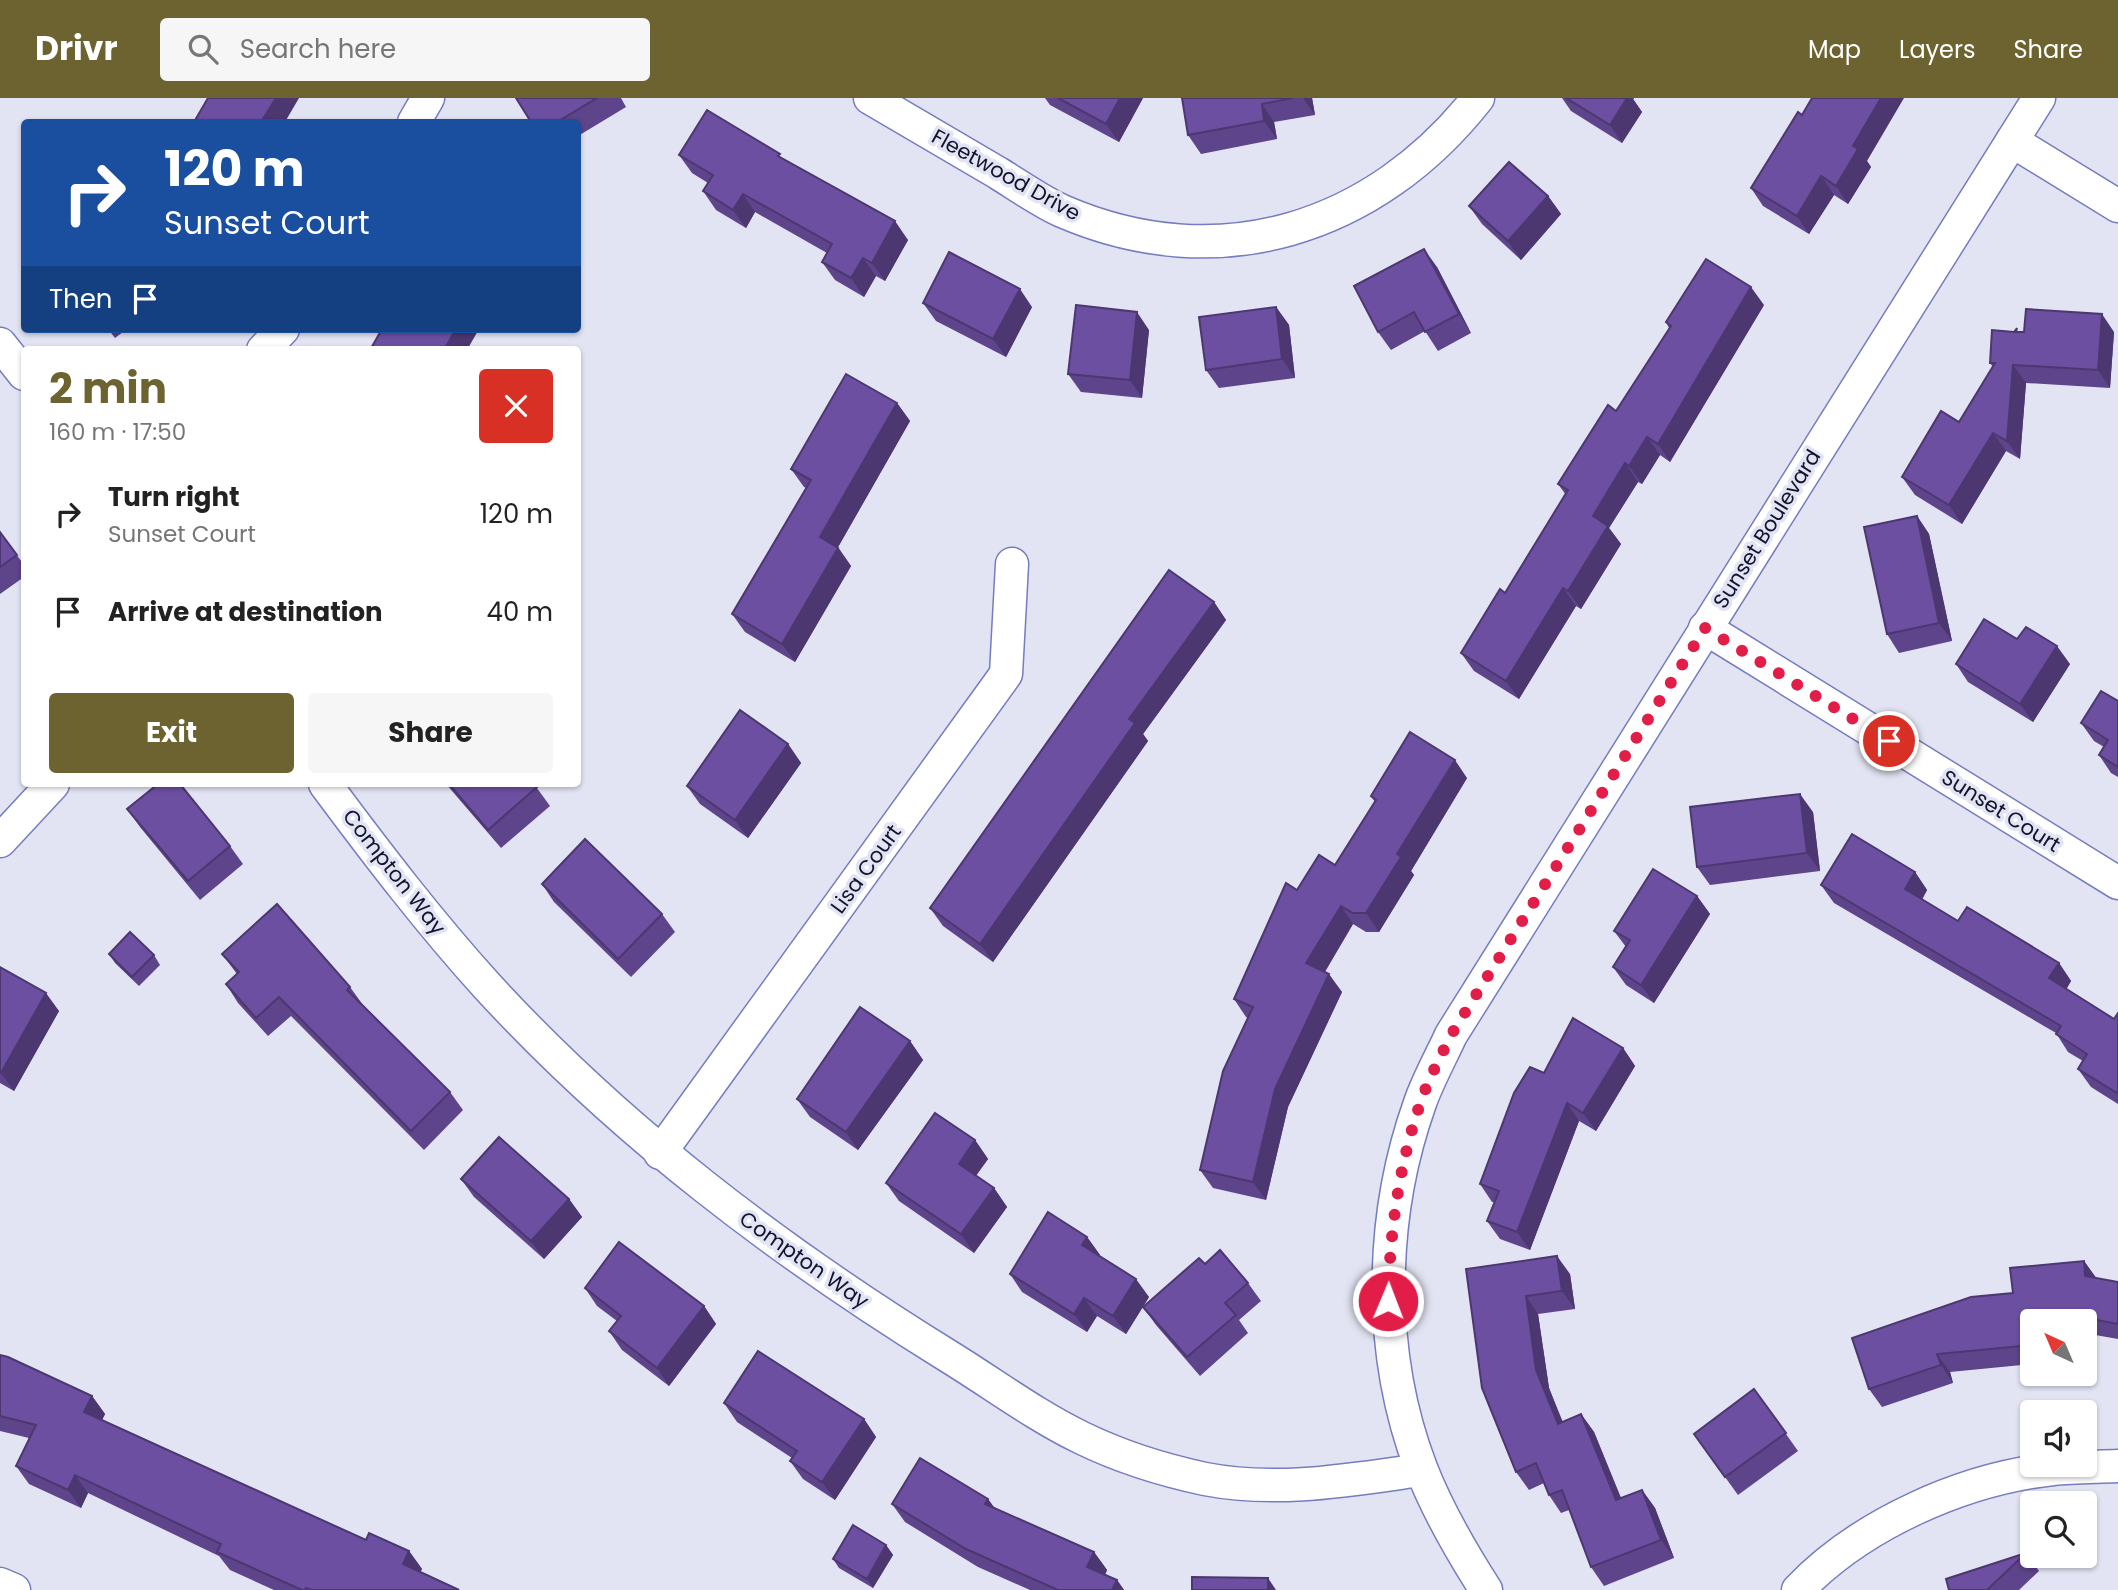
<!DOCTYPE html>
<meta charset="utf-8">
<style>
:root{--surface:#fff;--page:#f6f6f6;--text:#222;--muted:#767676;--accent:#6d6330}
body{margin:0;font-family:Poppins,sans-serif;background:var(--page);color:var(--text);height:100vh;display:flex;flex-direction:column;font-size:26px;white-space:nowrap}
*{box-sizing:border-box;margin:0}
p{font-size:23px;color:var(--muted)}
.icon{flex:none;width:38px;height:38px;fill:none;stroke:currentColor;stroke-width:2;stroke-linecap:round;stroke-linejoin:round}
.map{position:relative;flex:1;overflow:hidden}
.panel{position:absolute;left:21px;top:248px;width:560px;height:441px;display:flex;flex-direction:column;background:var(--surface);border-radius:7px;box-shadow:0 2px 5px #0004}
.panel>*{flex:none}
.hud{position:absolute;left:21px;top:21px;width:560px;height:214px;border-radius:7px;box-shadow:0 2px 5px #0004;background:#1a4fa0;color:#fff;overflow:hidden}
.needle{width:46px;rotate:316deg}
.controls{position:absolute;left:2020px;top:1211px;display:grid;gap:14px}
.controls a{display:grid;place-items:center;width:77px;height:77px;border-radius:7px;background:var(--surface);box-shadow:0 2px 5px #0004;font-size:35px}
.pin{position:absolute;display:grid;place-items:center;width:60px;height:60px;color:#fff;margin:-30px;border:4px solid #fff;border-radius:50%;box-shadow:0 2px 7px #0007}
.me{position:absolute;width:77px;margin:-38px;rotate:1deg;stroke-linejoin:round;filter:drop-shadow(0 0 5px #0008)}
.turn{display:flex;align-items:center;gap:24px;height:147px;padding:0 28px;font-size:32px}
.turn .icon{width:91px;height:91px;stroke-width:2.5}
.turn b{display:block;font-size:49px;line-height:60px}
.then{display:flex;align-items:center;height:66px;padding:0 28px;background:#0003;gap:14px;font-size:26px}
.round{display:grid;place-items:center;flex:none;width:74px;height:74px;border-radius:7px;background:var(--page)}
.summary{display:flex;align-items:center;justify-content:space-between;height:119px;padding:0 28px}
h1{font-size:42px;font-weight:700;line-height:52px;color:var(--accent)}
.primary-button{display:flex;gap:14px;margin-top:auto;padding:14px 28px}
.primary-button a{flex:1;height:80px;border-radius:7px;background:var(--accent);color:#fff;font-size:28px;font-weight:700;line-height:80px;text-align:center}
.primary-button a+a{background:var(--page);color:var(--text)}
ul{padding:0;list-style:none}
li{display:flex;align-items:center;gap:21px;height:98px;padding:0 28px}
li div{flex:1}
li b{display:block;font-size:26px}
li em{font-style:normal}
header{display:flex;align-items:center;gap:42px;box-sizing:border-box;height:98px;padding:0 35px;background:var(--accent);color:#fff}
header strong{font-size:33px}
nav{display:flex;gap:38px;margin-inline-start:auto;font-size:24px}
.search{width:490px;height:63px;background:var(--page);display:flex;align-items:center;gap:18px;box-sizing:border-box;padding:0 24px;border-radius:7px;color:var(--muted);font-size:26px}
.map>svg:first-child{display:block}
</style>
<header>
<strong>Drivr</strong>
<div class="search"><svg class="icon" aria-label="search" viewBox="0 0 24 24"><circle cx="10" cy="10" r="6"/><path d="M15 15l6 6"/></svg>Search here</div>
<nav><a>Map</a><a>Layers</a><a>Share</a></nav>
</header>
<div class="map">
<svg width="2118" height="1492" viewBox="0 0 2118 1492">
<rect width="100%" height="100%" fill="#e2e4f3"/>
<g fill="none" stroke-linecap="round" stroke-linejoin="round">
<g stroke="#767dbf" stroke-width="35">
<g id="street">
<path d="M870 0C912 25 955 50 998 75 1019 88 1040 103 1062 113 1219 181 1375 131 1478 0"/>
<path d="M414 24 428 0"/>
<path d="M2012 43 2118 108"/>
<path d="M0 246 24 276"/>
<path d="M263 252 283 231"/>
<path d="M1705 530 2118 785"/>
<path d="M325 686C377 756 429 824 487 888 622 1035 780 1154 948 1258 992 1285 1036 1318 1082 1340 1121 1359 1163 1372 1205 1381 1277 1395 1349 1382 1421 1372"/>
<path d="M0 743 53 686"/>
<path d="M660 1055 1006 576 1012 466"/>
<path d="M0 1486 14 1492"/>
<path d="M1486 1492C1461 1453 1438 1414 1421 1370 1377 1255 1379 1120 1420 1005 1428 982 1441 959 1451 937L2039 0"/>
<path d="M1798 1492C1861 1426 1963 1381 2053 1371 2074 1369 2097 1369 2118 1368"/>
</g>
</g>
<use href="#street" stroke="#fff" stroke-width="32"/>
</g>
<g fill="#5e448a">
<path d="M516 0H621L626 9 578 38V24H531Z"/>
<path d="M1045 0H1143L1119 44 1050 7Z"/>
<path d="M1182 0H1312L1315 17 1274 24 1277 41 1201 56 1188 37Z"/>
<path d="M1562 0H1634L1633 1 1642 14 1622 45 1571 13Z"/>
<path d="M679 57 783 61 908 142 885 183 876 178 864 199 835 182 822 164 827 155 755 114 746 130 716 112 703 93 708 85 692 75Z"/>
<path d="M1867 63 1871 69 1848 106 1834 97 1809 136 1763 108 1751 90Z"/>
<path d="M1548 98 1561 116 1521 162 1482 126 1469 108Z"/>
<path d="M1437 169 1471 235 1438 253 1425 233 1391 252 1378 234Z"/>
<path d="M923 205 1032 209 1006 259 936 223Z"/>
<path d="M1764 207 1670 364 1660 357 1642 386 1638 384 1609 430 1621 446 1581 511 1576 508 1519 601 1474 573 1461 555 1505 495 1566 397 1558 386 1616 313 1669 230 1666 224Z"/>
<path d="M1276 209 1289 227 1295 280 1219 290 1206 272Z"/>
<path d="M108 231H127L115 240Z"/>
<path d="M1149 232 1142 300 1081 294 1068 276Z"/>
<path d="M2019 234H2114L2110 290 2026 285 2020 361 2006 353 1962 426 1915 397 1902 379 1959 324 1993 269 1990 265Z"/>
<path d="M897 305 910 323 838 449 851 468 795 564 745 534 732 516 806 390 804 389 791 371Z"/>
<path d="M1917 418 1929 436 1952 543 1899 555 1887 536Z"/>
<path d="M0 434 24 467V479L0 496Z"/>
<path d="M1214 504 1226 522 1143 636 1148 643 993 864 943 828 930 810Z"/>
<path d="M2017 541 2070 566 2033 624 1968 584 1956 566Z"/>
<path d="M2118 603V679L2111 675 2099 657 2104 649 2094 643 2081 625Z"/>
<path d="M788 646 801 665 748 740 700 706 687 688Z"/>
<path d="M1467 680 1411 773 1414 777 1379 834H1366L1353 826 1325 874 1342 894 1288 1009 1266 1102 1213 1090 1200 1072 1248 920 1246 919 1234 901 1297 792 1335 767 1375 704 1371 698Z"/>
<path d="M446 686H534L550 708 501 750Z"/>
<path d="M127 711 230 748 243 766 200 802 140 729Z"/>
<path d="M1813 714 1820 773 1710 787 1697 769Z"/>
<path d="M1915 774 1927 792 1922 802 1958 823 2059 865 2071 883 2066 891 2114 921 2118 915V1006L2091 989 2078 971 2083 963 2068 954 2056 935 1834 805 1821 787Z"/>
<path d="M542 786 662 816 675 834 631 879 554 804Z"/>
<path d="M1697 798 1710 816 1654 905 1626 887 1613 869 1626 849 1614 833Z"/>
<path d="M109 856 154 857 160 867 139 888 115 865Z"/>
<path d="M222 856 350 889 363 907 450 994 463 1012 424 1052 291 918 268 938 238 905 226 886 237 876Z"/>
<path d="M0 869 59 913 14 993 0 985Z"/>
<path d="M910 943 923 962 858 1052 810 1019 797 1001Z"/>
<path d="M1623 950 1635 968 1596 1033 1579 1023 1530 1152 1500 1141 1487 1123 1494 1104H1492L1480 1086 1544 975Z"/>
<path d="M975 1042 988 1061 976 1078 994 1090 1007 1109 974 1155 899 1103 886 1085Z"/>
<path d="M461 1081 569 1101 582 1119 544 1161 474 1099Z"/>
<path d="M1087 1139 1100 1157 1099 1158 1149 1199 1126 1236 1097 1218 1087 1234 1022 1194 1010 1176Z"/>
<path d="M2084 1163 2096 1180 2118 1184V1241L2084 1235V1223H2032V1266L1950 1274 1953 1285 1882 1309 1869 1291 2013 1195Z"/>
<path d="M1205 1166 1248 1185 1261 1203 1239 1222 1248 1235 1200 1278 1156 1227 1143 1209Z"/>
<path d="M1466 1171 1570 1176 1575 1211 1538 1216 1549 1290 1562 1324 1581 1316 1594 1334 1621 1400 1642 1392 1655 1410 1674 1460 1604 1488 1591 1469 1569 1412 1561 1415 1549 1397 1544 1385 1529 1392 1516 1374Z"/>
<path d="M585 1190 704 1208 716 1226 669 1288 622 1252 609 1233 617 1223 597 1208Z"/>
<path d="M0 1257 92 1298 105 1316 102 1322 366 1442 409 1453 422 1471 420 1474 459 1492H274L230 1472 219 1458 88 1395 81 1410 29 1386 16 1368 29 1340 0 1333Z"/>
<path d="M1754 1291 1798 1353 1738 1397 1694 1336Z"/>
<path d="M724 1305 864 1321 876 1339 835 1402 803 1381 790 1363 792 1360 737 1324Z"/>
<path d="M988 1401 995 1411 1094 1454 1107 1472 1105 1477 1117 1482 1124 1492H1030L978 1469 905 1424 892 1406Z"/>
<path d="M886 1447 893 1457 873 1490 839 1470 833 1461Z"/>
<path d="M2026 1455 2039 1473 2019 1492H1949Z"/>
</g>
<g fill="#4c3771">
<path d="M276 0H299L285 24H261Z"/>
<path d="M1120 0H1143L1119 44 1106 26Z"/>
<path d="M1303 0H1312L1315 17Z"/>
<path d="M1626 0H1634L1633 1 1642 14 1622 45 1610 27Z"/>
<path d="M1881 0H1904L1867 63 1871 69 1848 106 1836 88 1853 48Z"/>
<path d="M1262 6 1274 24 1277 41 1264 23Z"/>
<path d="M1821 78 1834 97 1809 136 1797 118Z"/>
<path d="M743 96 755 114 746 130 733 112Z"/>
<path d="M1548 98 1561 116 1521 162 1508 143Z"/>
<path d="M895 123 908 142 885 183 872 165Z"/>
<path d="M1424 151 1437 169 1471 235 1459 216Z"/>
<path d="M863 160 876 178 864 199 851 180Z"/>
<path d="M1751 189 1764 207 1670 364 1658 346Z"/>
<path d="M1020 191 1032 209 1006 259 993 241Z"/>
<path d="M1276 209 1289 227 1295 280 1282 261Z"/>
<path d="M1137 214 1149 232 1142 300 1130 282Z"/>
<path d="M2102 216 2114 234 2110 290 2098 272Z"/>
<path d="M456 231H479L467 252H444Z"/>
<path d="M2013 267 2026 285 2020 361 2007 343Z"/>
<path d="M897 305 910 323 833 458 820 439Z"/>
<path d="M1993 335 2006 353 1962 426 1949 407Z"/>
<path d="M1647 339 1660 357 1642 386 1629 368Z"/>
<path d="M1625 365 1638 384 1609 430 1621 446 1581 511 1568 493 1593 418Z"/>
<path d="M1917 418 1929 436 1952 543 1939 525Z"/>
<path d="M838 450 851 468 795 564 782 546Z"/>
<path d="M1563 490 1576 508 1519 601 1506 583Z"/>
<path d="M1214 504 1226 522 1143 636 1148 643 993 864 980 846 1129 621Z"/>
<path d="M2057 548 2070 566 2033 624 2020 606Z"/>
<path d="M788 646 801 665 748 740 735 722Z"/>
<path d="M1455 662 1467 680 1411 773 1414 777 1379 834 1366 815 1397 756Z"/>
<path d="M1800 696 1813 714 1820 773 1807 755Z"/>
<path d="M1915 774 1927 792 1917 809 1905 791Z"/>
<path d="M1697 798 1710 816 1654 905 1641 887Z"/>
<path d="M1341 808 1353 826 1319 883 1306 865Z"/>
<path d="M2059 865 2071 883 2062 899 2049 880Z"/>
<path d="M1329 876 1342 894 1288 1009 1266 1102 1253 1084 1275 991Z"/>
<path d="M46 895 59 913 14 993 1 975Z"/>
<path d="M910 943 923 962 858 1052 846 1034Z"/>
<path d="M1623 950 1635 968 1596 1033 1583 1015Z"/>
<path d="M1567 1005 1579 1023 1530 1152 1517 1134Z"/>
<path d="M975 1042 988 1061 971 1084 959 1066Z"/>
<path d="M994 1090 1007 1109 974 1155 961 1136Z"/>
<path d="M569 1101 582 1119 544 1161 531 1143Z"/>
<path d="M1087 1139 1100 1157 1095 1165 1082 1147Z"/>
<path d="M1557 1158 1570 1176 1575 1211 1562 1193Z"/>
<path d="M2084 1163 2097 1181 2085 1178Z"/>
<path d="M1136 1181 1149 1199 1126 1236 1113 1218Z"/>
<path d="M1526 1198 1538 1216 1549 1290 1571 1344 1558 1326 1536 1272Z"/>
<path d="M1084 1200 1097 1218 1087 1234 1074 1216Z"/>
<path d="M704 1208 716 1226 669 1288 657 1270Z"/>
<path d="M2049 1213 2056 1223H2050Z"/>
<path d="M1937 1256 1950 1274 1953 1285 1941 1267Z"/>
<path d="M92 1298 105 1316 97 1332 84 1314Z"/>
<path d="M1581 1316 1594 1334 1629 1420 1616 1402Z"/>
<path d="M864 1321 876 1339 835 1402 822 1384Z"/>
<path d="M75 1377 88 1395 81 1410 68 1392Z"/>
<path d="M1642 1392 1655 1410 1674 1460 1661 1442Z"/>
<path d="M988 1401 1001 1419 985 1406Z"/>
<path d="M886 1447 893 1457 873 1490 867 1481Z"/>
<path d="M409 1453 422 1471 415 1484 403 1466Z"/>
<path d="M1094 1454 1107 1472 1100 1487 1087 1469Z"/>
<path d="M1268 1480 1276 1492H1268Z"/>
<path d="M1117 1482 1124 1492H1112Z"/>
</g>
<g fill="#6d4fa1" stroke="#4c3771" stroke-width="2">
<path d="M208 0H276L261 24H194Z"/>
<path d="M516 0H597L557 24H531Z"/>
<path d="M1058 0H1120L1106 26Z"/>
<path d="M1182 0H1293L1262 6 1264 23 1188 37Z"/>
<path d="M1566 0H1627L1610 27Z"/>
<path d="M1812 0H1881L1853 48 1858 51 1836 88 1821 78 1797 118 1751 90 1798 14 1802 17Z"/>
<path d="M707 12 780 56 778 58 895 123 872 165 863 160 851 180 822 164 832 146 743 96 733 112 703 93 713 77 679 57Z"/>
<path d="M1509 64 1548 98 1508 143 1469 108Z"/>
<path d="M1424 151 1459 216 1425 234 1414 214 1378 234 1354 188Z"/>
<path d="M949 154 1020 191 993 241 923 205Z"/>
<path d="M1706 161 1751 189 1658 346 1647 339 1629 368 1625 365 1593 418 1608 428 1568 493 1563 490 1506 583 1461 555 1500 491 1505 495 1568 392 1558 386 1608 307 1616 313 1671 228 1666 224Z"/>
<path d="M1076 207 1137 214 1130 282 1068 276Z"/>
<path d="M1276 209 1282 261 1206 272 1199 219Z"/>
<path d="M2026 211 2102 216 2098 272 2013 267 2007 343 1993 335 1949 407 1902 379 1941 313 1959 324 1995 265H1990L1992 232 2014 234 2017 230 2016 234H2024Z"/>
<path d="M382 231H456L444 252H370Z"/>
<path d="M846 276 897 305 820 439 838 450 782 546 732 516 811 382 791 371Z"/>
<path d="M1917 418 1939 525 1887 536 1864 429Z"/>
<path d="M0 434 17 457 0 469Z"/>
<path d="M1169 472 1214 504 1129 621 1135 625 980 846 930 810Z"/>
<path d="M1984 521 2017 541 2026 529 2057 548 2020 606 1956 566Z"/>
<path d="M2101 593 2118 603V669L2099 657 2108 642 2081 625Z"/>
<path d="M740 612 788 646 735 722 687 688Z"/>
<path d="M1410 634 1455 662 1397 756 1401 759 1366 815H1353L1341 808 1306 865 1329 876 1275 991 1253 1084 1200 1072 1223 973 1253 909 1234 901 1286 785 1297 792 1319 757 1335 767 1376 702 1371 698Z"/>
<path d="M158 686H180L230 748 188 783 127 711Z"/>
<path d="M449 686H534L537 689 488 732Z"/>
<path d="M1800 696 1807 755 1697 769 1690 709Z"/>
<path d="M1852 736 1915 774 1905 791 1958 823 1967 809 2059 865 2049 880 2114 921 2118 915V994L2117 995 2078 971 2087 956 2056 936 2061 928 1821 787Z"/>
<path d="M585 741 662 816 618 861 542 786Z"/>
<path d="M1653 771 1697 798 1641 887 1613 869 1630 842 1614 833Z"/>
<path d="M277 806 350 889 347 892 450 994 411 1033 279 899 256 920 226 886 239 874 222 856Z"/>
<path d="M130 834 154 857 132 879 109 856Z"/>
<path d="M0 869 46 895 1 975 0 974Z"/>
<path d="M860 909 910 943 846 1034 797 1001Z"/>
<path d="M1573 920 1623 950 1583 1015 1567 1005 1517 1134 1487 1123 1499 1093 1480 1086 1514 995 1530 969 1544 975Z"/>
<path d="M935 1015 975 1042 959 1066 994 1090 961 1136 886 1085Z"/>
<path d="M499 1039 569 1101 531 1143 461 1081Z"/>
<path d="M1048 1114 1087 1139 1082 1147 1136 1181 1113 1218 1084 1200 1074 1216 1010 1176Z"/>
<path d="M619 1144 704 1208 657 1270 609 1233 621 1218 585 1190Z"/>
<path d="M1220 1152 1248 1185 1225 1205 1236 1217 1187 1259 1143 1209 1199 1160 1205 1166Z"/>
<path d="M1557 1158 1562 1193 1526 1198 1536 1272 1558 1326 1581 1316 1616 1402 1642 1392 1661 1442 1591 1469 1562 1392 1549 1397 1536 1365 1516 1374 1482 1290 1466 1171Z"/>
<path d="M2084 1163 2085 1178 2118 1184V1226L2049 1213 2050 1223H2032V1247L1937 1256 1941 1267 1869 1291 1852 1240 1971 1199 2013 1195 2010 1170Z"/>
<path d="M758 1253 864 1321 822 1384 790 1363 797 1353 724 1305Z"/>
<path d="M0 1257 8 1259 92 1298 84 1314 366 1442 369 1435 409 1453 403 1466 459 1492H312L306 1490 305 1492H302L217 1454 221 1446 75 1377 68 1392 16 1368 36 1327 0 1318Z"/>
<path d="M1754 1291 1786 1335 1725 1379 1694 1336Z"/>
<path d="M920 1360 988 1401 985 1406 1094 1454 1087 1469 1117 1482 1112 1492H1058L966 1451 892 1406Z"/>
<path d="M853 1427 886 1447 867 1481 833 1461Z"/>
<path d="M2026 1455 1987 1492H1949L1946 1481Z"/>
<path d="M1192 1479 1268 1480V1492H1192Z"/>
</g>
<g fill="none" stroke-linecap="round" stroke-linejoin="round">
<path stroke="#e11d48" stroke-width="12" stroke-dasharray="0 21.6" d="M1388 1203C1390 1135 1398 1071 1420 1006 1428 982 1440 960 1451 937L1705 530 1889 643"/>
</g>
<g text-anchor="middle" stroke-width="7" stroke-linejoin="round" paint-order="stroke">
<g font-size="21" fill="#12142d" stroke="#e2e4f3">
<text transform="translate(1006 77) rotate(29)" y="7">Fleetwood Drive</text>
<text transform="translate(1767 431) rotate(-58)" y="7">Sunset Boulevard</text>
<text transform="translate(2001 713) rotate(32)" y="7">Sunset Court</text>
<text transform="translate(866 771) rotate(-54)" y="7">Lisa Court</text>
<text transform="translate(394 774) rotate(52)" y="7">Compton Way</text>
<text transform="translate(804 1162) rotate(35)" y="7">Compton Way</text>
</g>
</g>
</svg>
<div class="controls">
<a><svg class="needle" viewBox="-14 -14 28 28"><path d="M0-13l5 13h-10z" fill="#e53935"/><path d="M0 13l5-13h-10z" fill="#767676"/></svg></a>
<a><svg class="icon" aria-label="sound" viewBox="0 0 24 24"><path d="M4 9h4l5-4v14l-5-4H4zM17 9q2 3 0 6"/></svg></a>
<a><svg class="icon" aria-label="search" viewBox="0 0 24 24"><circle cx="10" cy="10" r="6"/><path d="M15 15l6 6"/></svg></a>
</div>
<div class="pin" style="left:1889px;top:643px;background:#d93025"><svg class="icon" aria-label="arrive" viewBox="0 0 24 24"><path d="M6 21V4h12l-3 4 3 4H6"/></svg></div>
<svg class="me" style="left:1388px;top:1203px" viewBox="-20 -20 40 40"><circle r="17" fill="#e11d48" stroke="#fff" stroke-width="3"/><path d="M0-11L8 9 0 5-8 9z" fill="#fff"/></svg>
<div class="hud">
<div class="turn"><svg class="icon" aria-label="right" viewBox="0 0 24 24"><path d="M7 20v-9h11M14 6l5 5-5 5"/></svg><div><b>120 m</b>Sunset Court</div></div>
<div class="then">Then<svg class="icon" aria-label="arrive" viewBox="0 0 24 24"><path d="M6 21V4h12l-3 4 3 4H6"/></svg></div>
</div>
<section class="panel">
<div class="summary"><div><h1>2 min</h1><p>160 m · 17:50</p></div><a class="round" style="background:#d93025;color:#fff"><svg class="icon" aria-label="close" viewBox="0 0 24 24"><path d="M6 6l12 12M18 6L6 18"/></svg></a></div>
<ul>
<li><svg class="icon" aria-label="right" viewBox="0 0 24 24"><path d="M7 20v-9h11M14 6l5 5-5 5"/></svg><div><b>Turn right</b><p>Sunset Court</p></div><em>120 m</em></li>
<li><svg class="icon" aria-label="arrive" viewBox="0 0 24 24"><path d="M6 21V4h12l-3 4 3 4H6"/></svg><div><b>Arrive at destination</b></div><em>40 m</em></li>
</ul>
<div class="primary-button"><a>Exit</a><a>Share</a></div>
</section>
</div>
